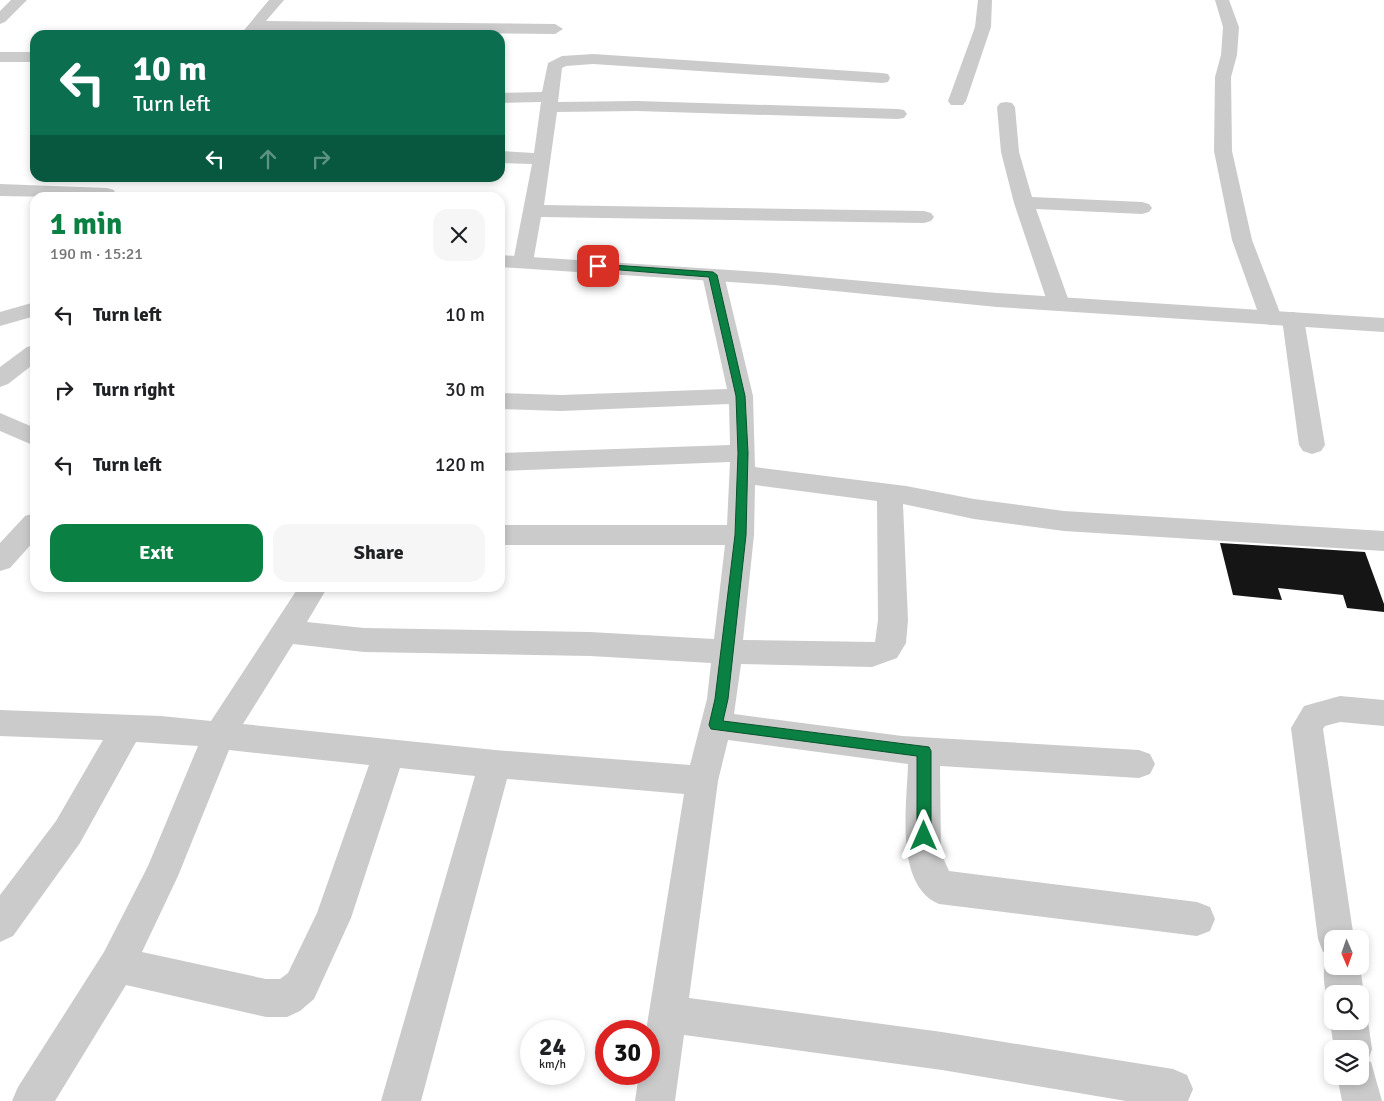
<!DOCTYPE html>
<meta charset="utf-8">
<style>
:root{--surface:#fff;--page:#f6f6f6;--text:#202124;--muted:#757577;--accent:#0b8043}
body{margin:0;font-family:Signika,sans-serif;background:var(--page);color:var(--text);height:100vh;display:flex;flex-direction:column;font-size:19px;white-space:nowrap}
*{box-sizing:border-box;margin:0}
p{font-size:16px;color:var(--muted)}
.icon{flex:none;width:28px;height:28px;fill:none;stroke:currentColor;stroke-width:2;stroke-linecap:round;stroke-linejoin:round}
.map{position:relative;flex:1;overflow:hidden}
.sheet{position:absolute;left:30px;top:192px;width:475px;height:400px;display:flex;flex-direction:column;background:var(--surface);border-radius:15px;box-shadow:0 2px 8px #0003}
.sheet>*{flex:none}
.banner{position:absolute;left:30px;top:30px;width:475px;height:152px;border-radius:15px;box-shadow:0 2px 8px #0003;background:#0b6e4f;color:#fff;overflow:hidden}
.needle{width:32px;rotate:178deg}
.fabs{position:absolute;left:1324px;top:930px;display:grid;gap:10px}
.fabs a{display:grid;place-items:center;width:45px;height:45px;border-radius:10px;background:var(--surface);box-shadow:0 2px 8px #0003;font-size:25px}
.speed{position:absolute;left:520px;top:1020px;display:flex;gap:10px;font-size:25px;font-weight:700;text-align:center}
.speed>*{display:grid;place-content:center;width:65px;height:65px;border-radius:50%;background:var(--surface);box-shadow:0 2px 8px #0003;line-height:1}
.speed small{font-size:12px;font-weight:400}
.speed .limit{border:8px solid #d22;background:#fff;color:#111}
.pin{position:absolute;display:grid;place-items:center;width:42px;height:42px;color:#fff;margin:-21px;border-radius:10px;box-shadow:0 2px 8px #0006}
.me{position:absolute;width:55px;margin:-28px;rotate:0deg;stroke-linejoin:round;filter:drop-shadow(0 0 4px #0008)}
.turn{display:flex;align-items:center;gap:18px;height:105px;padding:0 20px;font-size:22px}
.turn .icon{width:65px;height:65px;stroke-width:2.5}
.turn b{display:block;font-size:35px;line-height:42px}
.lanes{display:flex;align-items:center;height:48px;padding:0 20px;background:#0003;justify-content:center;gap:25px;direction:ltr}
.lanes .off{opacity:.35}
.round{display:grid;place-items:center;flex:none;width:52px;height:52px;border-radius:15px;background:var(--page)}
.head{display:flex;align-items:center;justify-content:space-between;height:85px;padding:0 20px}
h1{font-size:30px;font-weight:700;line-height:38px;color:var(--accent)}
.cta{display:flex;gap:10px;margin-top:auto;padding:10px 20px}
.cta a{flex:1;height:58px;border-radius:15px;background:var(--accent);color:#fff;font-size:20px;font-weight:700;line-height:58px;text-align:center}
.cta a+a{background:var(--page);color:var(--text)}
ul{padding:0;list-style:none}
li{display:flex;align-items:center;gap:15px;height:75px;padding:0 20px}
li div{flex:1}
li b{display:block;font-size:19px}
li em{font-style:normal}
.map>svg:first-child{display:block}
</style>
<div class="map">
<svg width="1384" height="1101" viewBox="0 0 1384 1101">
<rect width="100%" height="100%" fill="#fff"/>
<path fill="#151515" d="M1220 543 1365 552 1384 604V612L1347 608 1343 595 1278 588 1282 600 1233 595Z"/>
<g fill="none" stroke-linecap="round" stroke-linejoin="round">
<g fill="#cbcbcb" fill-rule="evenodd">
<path d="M11 0H27L5 22 0 24V11Z"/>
<path d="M269 0H284L266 21 555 24 563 29 555 34 258 31 255 35H240Z"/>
<path d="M978 0H992L991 27 966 101 963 105H951L948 101 975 27Z"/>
<path d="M1215 0H1229L1239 27 1237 55 1231 77 1232 151 1252 240 1282 318 1279 323 1271 325 1263 323 1260 318 1232 240 1214 151 1215 77 1221 55 1223 27Z"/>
<rect x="0" y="52" width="35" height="10"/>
<path d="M593 54 882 73 888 74 890 78 888 82 882 83 593 64 566 66 562 68 558 102 637 101 898 109 904 110 907 114 904 118 898 119 637 111 557 112 544 205 924 211 931 213 934 217 931 221 924 223 541 217 533 262 530 266 523 268 516 266 513 262 532 164 500 163V151L534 153 541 102 500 103V93L542 92 548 63 562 56Z"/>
<path d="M1006 102 1012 103 1015 107 1019 152 1032 197 1142 202 1149 204 1152 208 1149 212 1142 214 1036 209 1070 304 1067 309 1059 311 1051 309 1048 304 1014 203 1001 152 997 107 1000 103Z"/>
<path d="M0 184 107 188 114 190 117 198 0 196Z"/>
<path d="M713 269 720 271 724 275 753 396 755 467 906 486 974 499 1064 511 1384 531V551L1064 531 974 519 903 504 908 620 906 643 897 658 872 667 741 664 734 714 902 736 1139 750 1150 754 1155 764 1150 774 1139 778 940 766 941 853 949 871 1197 902 1210 907 1215 919 1210 931 1197 936 939 904C894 886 907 804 908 764L728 740 718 781 689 998 942 1032 1173 1069 1187 1075 1193 1089 1188 1101H1126L942 1070 684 1035 675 1101H635L639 1074H649V1031H646L684 794 507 779 421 1101H381L475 776 400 768 351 918 314 999 300 1011 287 1017H266L126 985 55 1101H12L18 1087 104 952 148 866 198 746 136 742 80 843 13 936 0 942V895L56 821 103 740 0 736V710L161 716 211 721 298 588H327L307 622 364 628 590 632 714 639 725 545H500V525H727L730 462 500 471V453L730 445 729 404 561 411 500 409V393L561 395 727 389 702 275 706 271ZM755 485 877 501 878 620 875 642 743 640 754 535ZM293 644 364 652 590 656 711 663 707 699 690 765 495 750 243 724ZM229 750 369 765 317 913 288 973 280 979H266L142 952 178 876Z"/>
<path d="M35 302V316L0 326V312Z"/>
<path d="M1293 312 1301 314 1304 319 1325 445 1321 451 1312 454 1303 451 1299 445 1282 319 1285 314Z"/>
<path d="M0 413 35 428V446L0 431Z"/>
<path d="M35 513V540L10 568 0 571V543L25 516Z"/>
<path d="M1340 696 1384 700V726L1340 722 1325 726 1323 729 1354 939H1332V966H1360L1364 994 1360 1003V994H1332V1008C1323 992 1321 970 1328 953L1323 952 1318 939 1291 728 1304 706Z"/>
<path d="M1360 1006 1368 1021 1372 1049 1368 1061 1371 1062 1382 1101H1342L1337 1076H1360V1049H1334L1330 1021 1332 1015V1021H1360Z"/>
</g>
<g fill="#cbcbcb" fill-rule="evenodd">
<path d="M500 255 774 273 997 293 1384 318V332L997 307 774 285 500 267Z"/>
<path d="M35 345V363L8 384 0 387V367L27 347Z"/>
</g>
</g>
<path fill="#0b8043" stroke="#07532c" d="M598 264 713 272 717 275 745 396 748 453 746 535 728 699 723 721 929 747 931 751V836L929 840 924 842 919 840 917 836V756L711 729 709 725 715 699 735 535 738 453 736 396 709 277 595 268 594 266Z"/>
</svg>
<div class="fabs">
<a><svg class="needle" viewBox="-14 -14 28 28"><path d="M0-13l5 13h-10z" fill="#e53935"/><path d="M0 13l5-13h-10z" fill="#757577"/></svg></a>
<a><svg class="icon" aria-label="search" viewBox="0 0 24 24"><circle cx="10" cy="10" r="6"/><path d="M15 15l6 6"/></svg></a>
<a><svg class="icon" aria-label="layers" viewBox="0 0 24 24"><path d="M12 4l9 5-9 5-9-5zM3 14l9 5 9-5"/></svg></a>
</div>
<div class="speed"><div>24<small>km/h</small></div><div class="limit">30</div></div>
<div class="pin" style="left:598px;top:266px;background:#d93025"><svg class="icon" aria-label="arrive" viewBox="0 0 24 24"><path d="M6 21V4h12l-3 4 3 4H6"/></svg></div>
<svg class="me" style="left:924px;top:836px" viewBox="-20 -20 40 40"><path d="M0-17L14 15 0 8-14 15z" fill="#0b8043" stroke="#fff" stroke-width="4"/></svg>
<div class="banner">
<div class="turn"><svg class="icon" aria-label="left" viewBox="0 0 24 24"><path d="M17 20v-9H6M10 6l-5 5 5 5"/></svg><div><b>10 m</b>Turn left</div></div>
<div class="lanes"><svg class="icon" aria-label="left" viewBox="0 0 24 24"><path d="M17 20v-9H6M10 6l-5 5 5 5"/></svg><svg class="icon off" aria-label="ahead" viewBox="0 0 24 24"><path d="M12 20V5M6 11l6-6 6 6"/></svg><svg class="icon off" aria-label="right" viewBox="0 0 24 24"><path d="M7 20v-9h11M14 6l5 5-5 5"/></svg></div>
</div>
<section class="sheet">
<div class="head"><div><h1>1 min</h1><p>190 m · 15:21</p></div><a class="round"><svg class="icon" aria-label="close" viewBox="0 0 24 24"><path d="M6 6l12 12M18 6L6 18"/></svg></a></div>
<ul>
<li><svg class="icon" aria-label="left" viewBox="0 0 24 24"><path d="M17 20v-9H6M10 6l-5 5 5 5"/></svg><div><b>Turn left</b></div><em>10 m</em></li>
<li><svg class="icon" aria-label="right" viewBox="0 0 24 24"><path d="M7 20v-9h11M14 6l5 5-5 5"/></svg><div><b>Turn right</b></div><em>30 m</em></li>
<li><svg class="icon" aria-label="left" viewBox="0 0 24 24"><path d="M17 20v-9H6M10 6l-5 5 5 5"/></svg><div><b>Turn left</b></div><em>120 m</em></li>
</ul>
<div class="cta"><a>Exit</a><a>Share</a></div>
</section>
</div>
